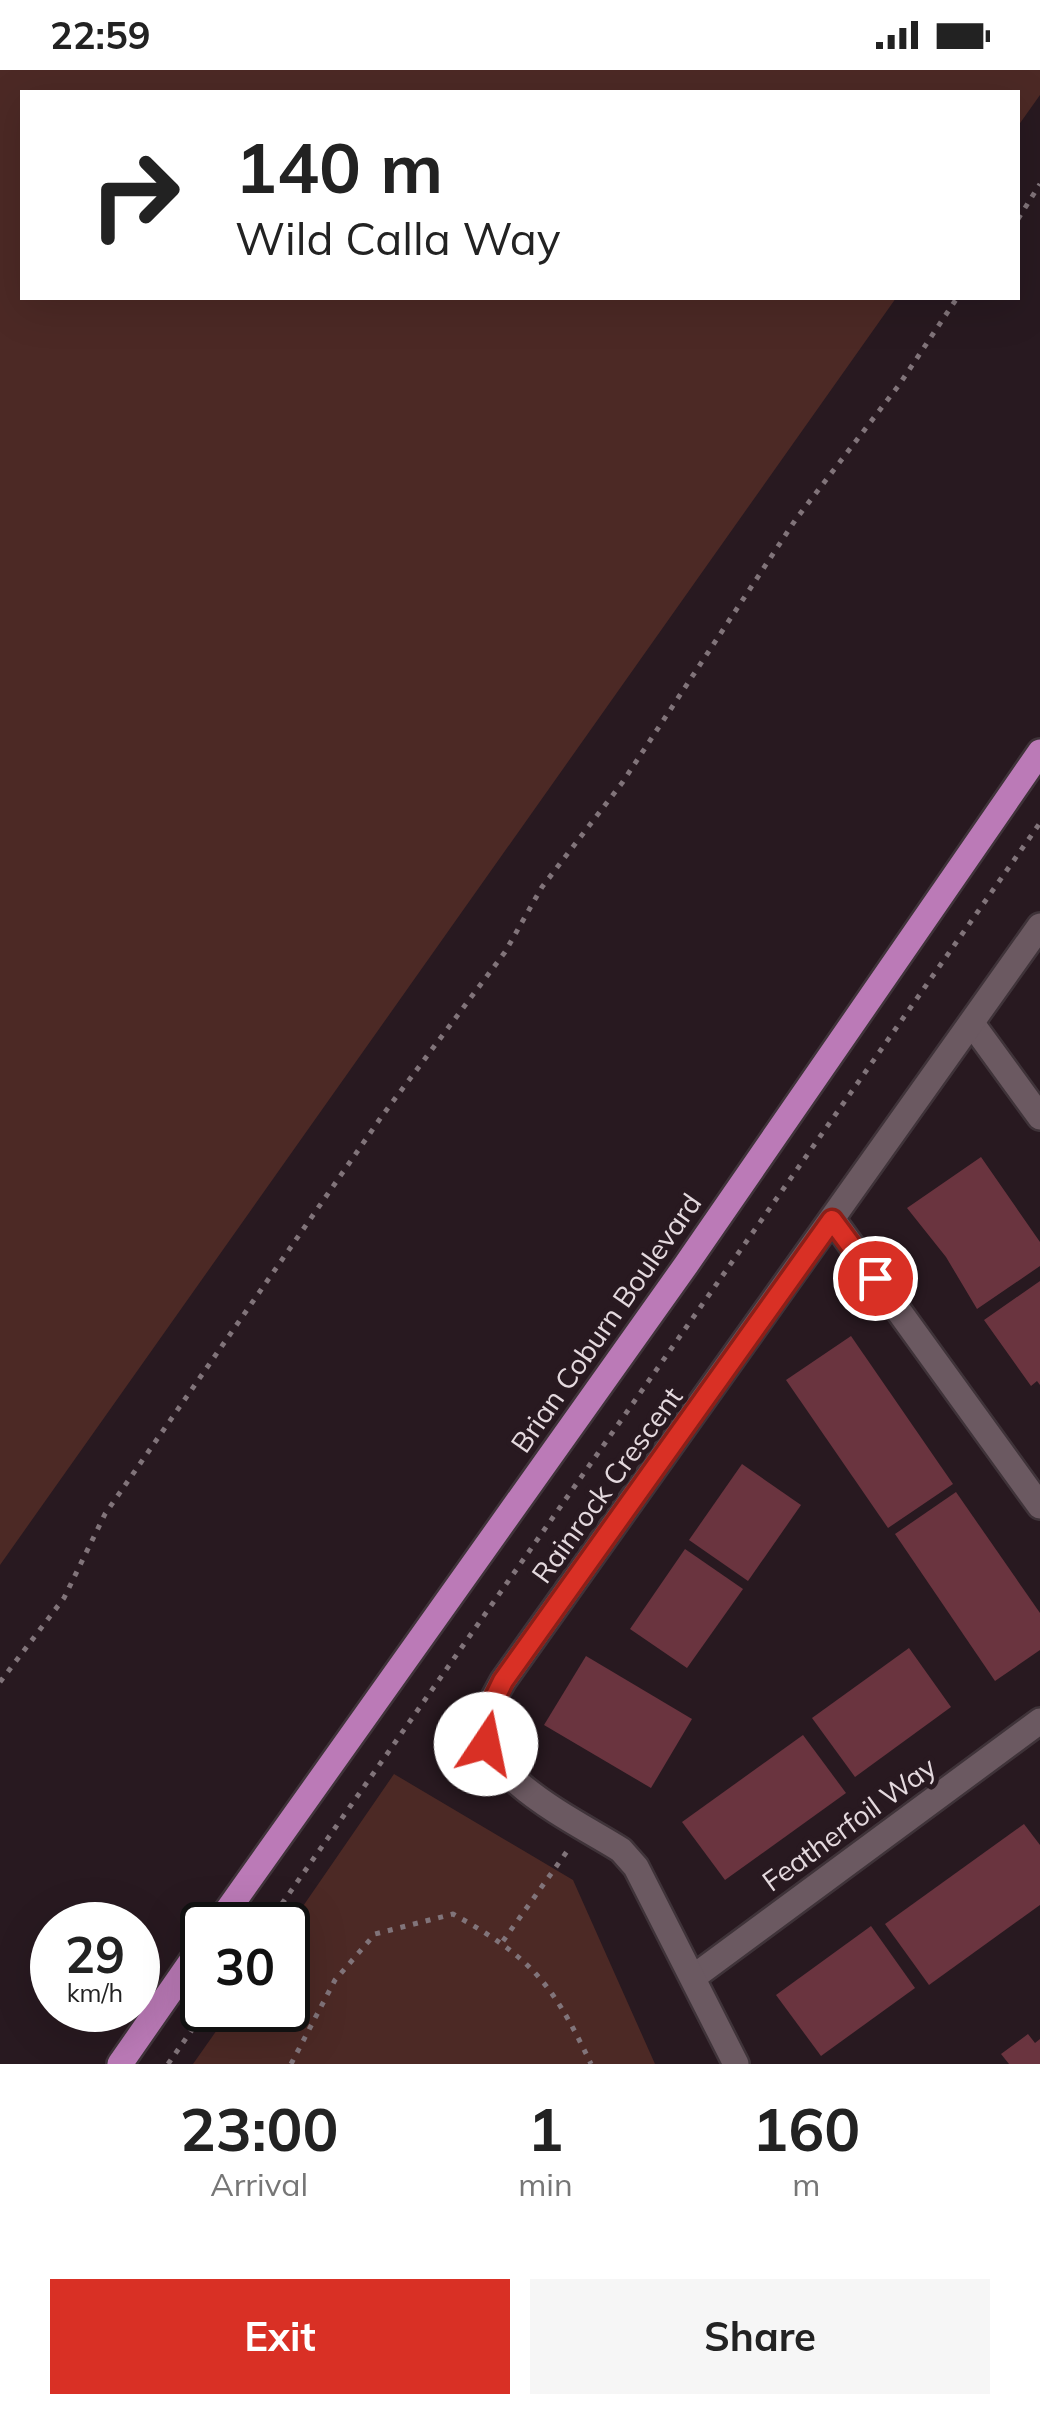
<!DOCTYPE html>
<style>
:root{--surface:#fff;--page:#f6f6f6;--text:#222;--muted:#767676;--accent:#d93025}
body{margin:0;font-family:Mulish,sans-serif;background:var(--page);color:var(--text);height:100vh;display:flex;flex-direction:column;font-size:38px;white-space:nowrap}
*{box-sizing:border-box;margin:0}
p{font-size:32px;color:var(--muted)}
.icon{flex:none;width:55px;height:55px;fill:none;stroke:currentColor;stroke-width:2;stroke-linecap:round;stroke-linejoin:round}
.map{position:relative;height:1994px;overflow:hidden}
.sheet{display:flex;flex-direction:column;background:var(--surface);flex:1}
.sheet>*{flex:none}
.guide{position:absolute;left:20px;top:20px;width:1000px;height:210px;border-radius:0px;box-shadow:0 10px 40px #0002;background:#fff;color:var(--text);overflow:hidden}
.speed{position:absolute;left:30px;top:1832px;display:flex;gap:20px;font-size:50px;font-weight:700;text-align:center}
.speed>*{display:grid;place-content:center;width:130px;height:130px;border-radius:50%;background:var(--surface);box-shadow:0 10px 40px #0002;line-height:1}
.speed small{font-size:25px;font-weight:400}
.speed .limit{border:5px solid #111;border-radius:15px;background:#fff;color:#111}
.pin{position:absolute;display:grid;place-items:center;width:85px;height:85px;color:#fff;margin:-42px;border:5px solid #fff;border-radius:50%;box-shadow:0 2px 10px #0007}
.me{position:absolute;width:110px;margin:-55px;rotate:11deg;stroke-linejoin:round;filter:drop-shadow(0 0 8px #0008)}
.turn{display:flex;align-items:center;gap:35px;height:210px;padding:0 50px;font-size:45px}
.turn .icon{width:130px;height:130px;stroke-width:2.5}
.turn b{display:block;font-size:70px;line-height:85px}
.eta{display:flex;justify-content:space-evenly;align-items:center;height:170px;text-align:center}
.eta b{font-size:60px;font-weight:700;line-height:70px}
.primary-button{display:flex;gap:20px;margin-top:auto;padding:20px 50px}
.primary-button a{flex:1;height:115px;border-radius:0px;background:var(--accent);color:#fff;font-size:40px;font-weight:700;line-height:115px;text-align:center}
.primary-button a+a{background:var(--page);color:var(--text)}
.status{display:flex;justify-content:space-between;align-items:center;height:70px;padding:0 50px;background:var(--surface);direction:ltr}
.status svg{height:28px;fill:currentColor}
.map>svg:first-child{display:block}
</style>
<div class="status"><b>22:59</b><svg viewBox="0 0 49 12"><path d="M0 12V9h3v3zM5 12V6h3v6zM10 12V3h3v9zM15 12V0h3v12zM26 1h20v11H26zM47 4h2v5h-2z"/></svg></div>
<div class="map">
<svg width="1040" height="1994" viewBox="0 0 1040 1994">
<rect width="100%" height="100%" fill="#281920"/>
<g fill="#4c2925">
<path d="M0 0H1040V25L1018 56V22H22V228H896L0 1495Z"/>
<path d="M394 1704 573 1810 655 1994H193L231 1940H288V1858Z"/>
</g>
<g fill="#6a343f">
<path d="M981 1087 1040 1172V1196L977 1239 946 1187 907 1138Z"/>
<path d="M1040 1211V1315L1037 1311 1031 1316 984 1250Z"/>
<path d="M851 1266 953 1414 888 1458 786 1310Z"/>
<path d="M742 1394 801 1435 748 1511 689 1470Z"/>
<path d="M956 1422 1040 1543V1580L995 1611 895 1464Z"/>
<path d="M685 1479 743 1519 687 1598 630 1559Z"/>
<path d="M909 1578 951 1637 855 1707 812 1648Z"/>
<path d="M586 1586 692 1649 651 1718 544 1655Z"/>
<path d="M803 1665 846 1723 725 1810 682 1752Z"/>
<path d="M1024 1754 1040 1775V1835L929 1915 885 1854Z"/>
<path d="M871 1856 915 1918 821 1986 776 1925Z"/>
<path d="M1028 1964 1035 1973 1040 1969V1994H1009L1001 1984Z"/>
</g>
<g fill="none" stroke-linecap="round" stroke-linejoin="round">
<g stroke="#3f3339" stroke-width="30">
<g id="minor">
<path d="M973 955 1040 1047"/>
<path d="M833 1150 1040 1436"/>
<path d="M695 1906 1040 1651"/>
<path d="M736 1994 636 1797 621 1780C581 1754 470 1703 486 1646 489 1635 497 1622 503 1611L1040 856"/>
</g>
</g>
<g stroke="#3f3339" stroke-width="30">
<g id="major">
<path d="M217 1855 686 1195 1040 682"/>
<path d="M120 1994 202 1876"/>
</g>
</g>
<g stroke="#81747a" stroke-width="5" stroke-dasharray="5 8" stroke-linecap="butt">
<path d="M1018 149 1040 114"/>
<path d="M0 1612 64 1528 105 1444 382 1046 505 882 542 817 622 713 796 449 899 315 957 228"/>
<path d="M267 1855 1040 753"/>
<path d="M503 1871 568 1780"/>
<path d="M168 1994 206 1940"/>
<path d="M291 1994 335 1910 375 1864 453 1844C531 1887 553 1914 591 1994"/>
</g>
<use href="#minor" stroke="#6b5961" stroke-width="25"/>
<use href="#major" stroke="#bb7ab7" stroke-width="25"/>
</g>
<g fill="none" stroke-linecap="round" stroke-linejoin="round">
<g stroke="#8d1f18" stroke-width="25">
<path id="route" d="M486 1674 485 1648 503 1611 832 1150 875 1208"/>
</g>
<use href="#route" stroke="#d93025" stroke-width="18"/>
</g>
<g text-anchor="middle" stroke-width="10" stroke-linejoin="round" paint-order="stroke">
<g font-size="28" fill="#e4d9de" stroke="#281920">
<text transform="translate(606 1253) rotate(-55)" y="10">Brian Coburn Boulevard</text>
<text transform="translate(607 1415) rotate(-54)" y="10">Rainrock Crescent</text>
<text transform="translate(849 1754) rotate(-36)" y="10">Featherfoil Way</text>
</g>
</g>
</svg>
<div class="speed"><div>29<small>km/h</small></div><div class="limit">30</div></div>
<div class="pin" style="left:875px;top:1208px;background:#d93025"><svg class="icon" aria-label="arrive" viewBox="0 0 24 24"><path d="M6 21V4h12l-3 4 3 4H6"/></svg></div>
<svg class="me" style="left:486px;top:1674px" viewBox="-20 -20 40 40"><circle r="19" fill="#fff"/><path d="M0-13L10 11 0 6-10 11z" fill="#d93025"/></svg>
<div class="guide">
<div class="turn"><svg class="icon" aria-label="right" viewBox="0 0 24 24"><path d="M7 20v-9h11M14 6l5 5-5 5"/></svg><div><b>140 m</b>Wild Calla Way</div></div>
</div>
</div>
<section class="sheet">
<div class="eta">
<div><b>23:00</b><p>Arrival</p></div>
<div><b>1</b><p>min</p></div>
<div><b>160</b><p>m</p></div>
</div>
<div class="primary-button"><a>Exit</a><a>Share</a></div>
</section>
